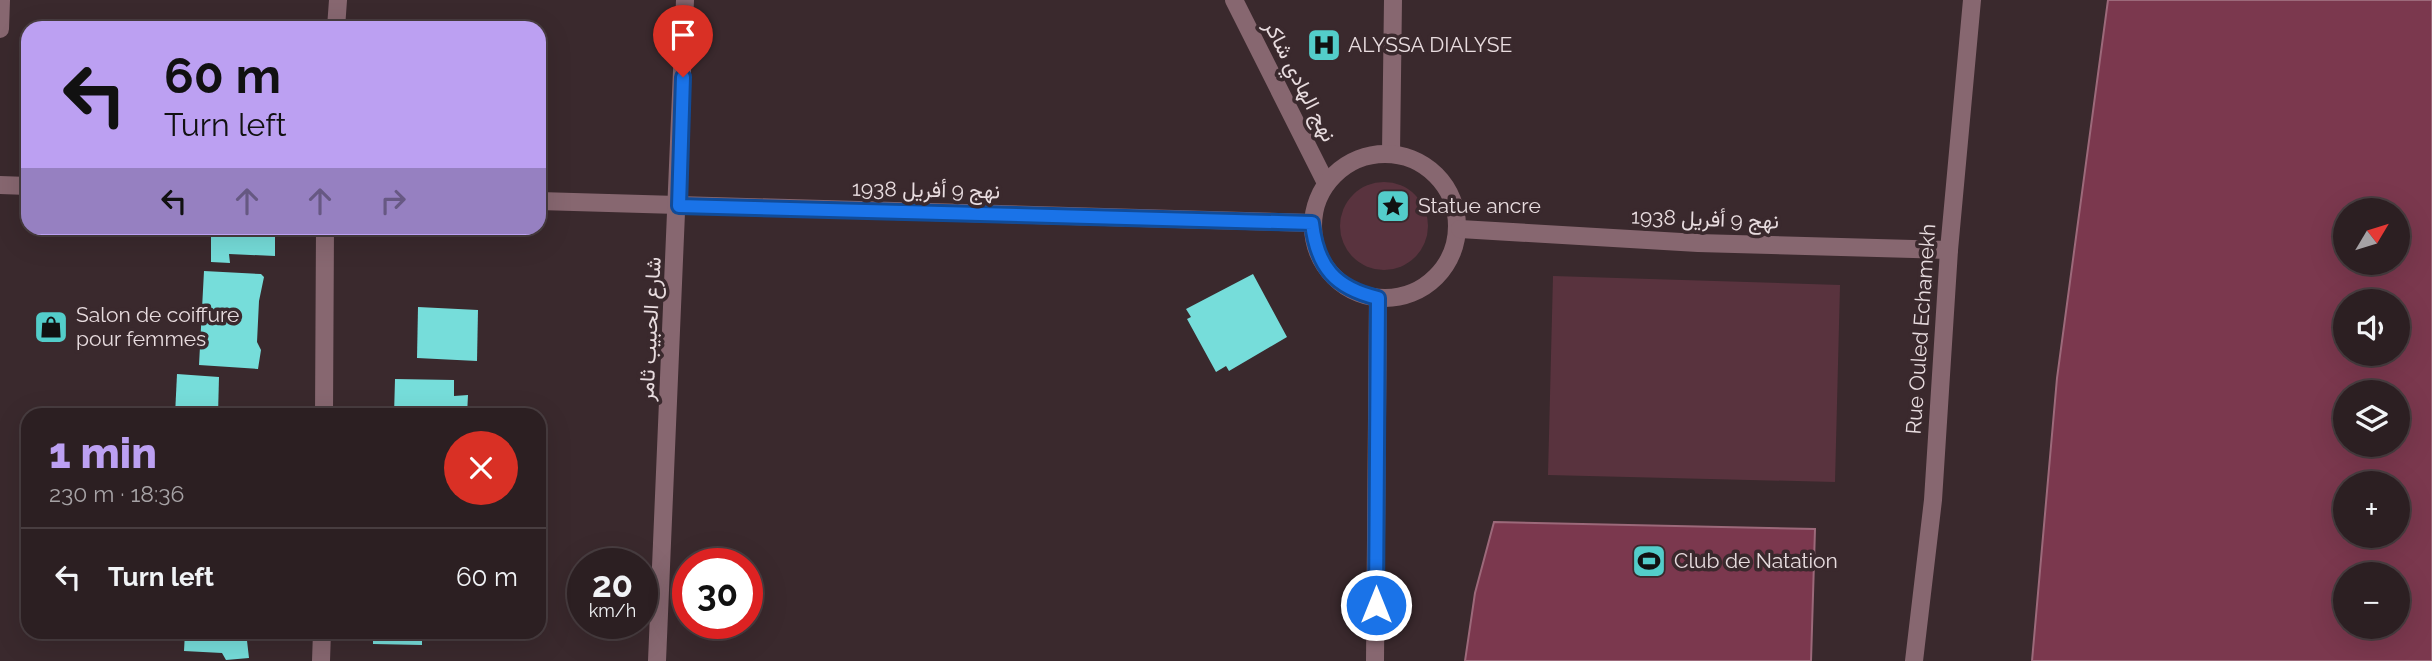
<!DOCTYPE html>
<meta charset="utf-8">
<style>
:root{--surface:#2c1f22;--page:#34272a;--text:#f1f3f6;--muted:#a6a2a5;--line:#483d40;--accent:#bca0f2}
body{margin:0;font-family:Raleway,Vazirmatn,sans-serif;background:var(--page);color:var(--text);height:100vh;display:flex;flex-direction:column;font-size:26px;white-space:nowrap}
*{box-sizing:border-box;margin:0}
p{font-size:23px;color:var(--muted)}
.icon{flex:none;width:38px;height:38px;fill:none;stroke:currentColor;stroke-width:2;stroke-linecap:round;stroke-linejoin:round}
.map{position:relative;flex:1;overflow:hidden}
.drawer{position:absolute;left:21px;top:408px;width:525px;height:231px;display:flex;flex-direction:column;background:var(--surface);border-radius:21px;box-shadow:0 7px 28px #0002,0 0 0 2px var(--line)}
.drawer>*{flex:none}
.guide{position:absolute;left:21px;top:21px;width:525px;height:214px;border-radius:21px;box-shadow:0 7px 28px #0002,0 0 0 2px var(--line);background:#bca0f2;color:#111;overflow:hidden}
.needle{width:46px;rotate:52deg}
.controls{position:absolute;left:2333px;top:198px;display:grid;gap:14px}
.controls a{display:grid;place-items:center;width:77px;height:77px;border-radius:50%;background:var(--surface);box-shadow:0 7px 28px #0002,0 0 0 2px var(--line);font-size:35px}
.speed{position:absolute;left:567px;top:548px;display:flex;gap:14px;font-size:35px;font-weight:700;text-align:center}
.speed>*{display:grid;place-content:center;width:91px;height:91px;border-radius:50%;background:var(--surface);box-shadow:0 7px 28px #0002,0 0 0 2px var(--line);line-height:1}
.speed small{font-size:18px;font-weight:400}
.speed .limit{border:10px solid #d22;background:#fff;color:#111}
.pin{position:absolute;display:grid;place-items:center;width:60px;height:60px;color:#fff;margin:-72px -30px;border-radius:50% 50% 50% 0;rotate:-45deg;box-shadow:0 0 7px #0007}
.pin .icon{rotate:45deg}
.me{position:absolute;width:77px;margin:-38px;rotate:0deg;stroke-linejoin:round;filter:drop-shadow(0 0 5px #0008)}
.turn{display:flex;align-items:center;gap:24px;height:147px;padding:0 28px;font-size:32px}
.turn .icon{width:91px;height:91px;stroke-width:2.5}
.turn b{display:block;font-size:49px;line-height:60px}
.lanes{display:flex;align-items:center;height:66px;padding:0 28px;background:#0003;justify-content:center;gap:35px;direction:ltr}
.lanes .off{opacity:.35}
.round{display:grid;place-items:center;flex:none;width:74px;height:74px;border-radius:37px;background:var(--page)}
.summary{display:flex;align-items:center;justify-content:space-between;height:119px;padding:0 28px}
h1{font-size:42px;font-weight:800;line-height:52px;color:var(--accent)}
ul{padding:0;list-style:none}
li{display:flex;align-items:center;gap:21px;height:98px;padding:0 28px;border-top:2px solid var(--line)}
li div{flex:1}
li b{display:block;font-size:26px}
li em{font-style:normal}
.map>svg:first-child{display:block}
</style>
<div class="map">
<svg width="2432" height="661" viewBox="0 0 2432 661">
<rect width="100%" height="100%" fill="#3a292d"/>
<g fill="#59333e">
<circle cx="1384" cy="226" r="44"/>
<path d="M1553 276 1840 285 1835 482 1548 475Z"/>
</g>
<g fill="#7b384e" stroke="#9c697a" stroke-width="2" fill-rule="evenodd">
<path d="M2108 0H2432V661H2032L2057 378ZM2345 210H2398V262H2345ZM2345 301H2398V354H2345ZM2345 392H2398V444H2345ZM2345 483H2398V536H2345ZM2345 574H2398V626H2345Z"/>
<path d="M1494 522 1815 529 1811 661H1465L1475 593Z"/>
</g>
<g fill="#76ddda">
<path d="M217 228H275V256L229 254 230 263 211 262V229Z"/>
<path d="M204 271 261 274 264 277 259 301 257 342 261 350 258 369 199 365Z"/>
<path d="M1253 274 1287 337 1229 371 1226 366 1216 372 1187 319 1191 317 1186 309Z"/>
<path d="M418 307 478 310 477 361 417 358Z"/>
<path d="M177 374 219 377 218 415H175Z"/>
<path d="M395 379 454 380V396L468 395 467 415H394Z"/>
<path d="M185 632H246L249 658 226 660 222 653 184 651Z"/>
<path d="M373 632H422V645L373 644Z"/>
</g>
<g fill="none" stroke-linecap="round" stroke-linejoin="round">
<g stroke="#876770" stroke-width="18">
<path d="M1234 0 1326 183"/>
<path d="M336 28 338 0"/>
<path d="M0 29 1 0"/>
<path d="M1391 153 1393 0"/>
<circle cx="1385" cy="226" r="72"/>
<path d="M0 185 28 186"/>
<path d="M539 201 1313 223"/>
<path d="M1460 229 1698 243 1949 250"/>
<path d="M324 415 325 228"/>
<path d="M321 661 322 632"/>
<path d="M657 661 685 0"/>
<path d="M1375 661 1378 298"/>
<path d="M1914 661 1933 500 1949 250 1972 0"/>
</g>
</g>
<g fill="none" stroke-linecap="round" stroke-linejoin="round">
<g stroke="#114b97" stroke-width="18">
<path id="route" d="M683 77 679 206 1312 223C1317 267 1335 288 1378 298L1376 605"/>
</g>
<use href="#route" stroke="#1a73e8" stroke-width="12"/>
</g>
<defs>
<g id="hospital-square" transform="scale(1.75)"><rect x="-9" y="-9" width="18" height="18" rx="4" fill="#53cdca" stroke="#3a292d"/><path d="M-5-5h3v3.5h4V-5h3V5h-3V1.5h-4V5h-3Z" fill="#111"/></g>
<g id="sight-square" transform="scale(1.75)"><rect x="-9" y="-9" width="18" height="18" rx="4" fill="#53cdca" stroke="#3a292d"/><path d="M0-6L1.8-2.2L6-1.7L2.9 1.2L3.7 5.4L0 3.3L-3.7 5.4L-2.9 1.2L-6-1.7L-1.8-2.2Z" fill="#111"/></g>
<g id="shop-square" transform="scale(1.75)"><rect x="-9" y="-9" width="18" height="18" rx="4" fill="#53cdca" stroke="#3a292d"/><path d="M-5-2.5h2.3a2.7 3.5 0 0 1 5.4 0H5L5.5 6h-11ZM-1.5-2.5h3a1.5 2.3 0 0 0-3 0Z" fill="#111"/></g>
<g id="stadium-square" transform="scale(1.75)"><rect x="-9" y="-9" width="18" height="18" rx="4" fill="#53cdca" stroke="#3a292d"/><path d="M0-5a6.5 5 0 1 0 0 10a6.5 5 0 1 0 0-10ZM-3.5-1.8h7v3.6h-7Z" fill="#111"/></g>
</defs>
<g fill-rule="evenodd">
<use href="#hospital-square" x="1324" y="45"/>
<use href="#sight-square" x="1393" y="206"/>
<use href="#shop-square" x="51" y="327"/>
<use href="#stadium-square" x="1649" y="561"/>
</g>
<g text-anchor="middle" stroke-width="7" stroke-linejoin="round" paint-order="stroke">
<g font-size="21" fill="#e8dcdf" stroke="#3a292d" text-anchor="start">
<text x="1348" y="52">ALYSSA DIALYSE</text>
<text x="1418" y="213">Statue ancre</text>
<text x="76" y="322">Salon de coiffure<tspan x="76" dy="24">pour femmes</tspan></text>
<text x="1674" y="568">Club de Natation</text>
</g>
<g font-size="21" fill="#e8dcdf" stroke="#3a292d">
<text transform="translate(1300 81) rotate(63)" y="7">نهج الهادي شاكر</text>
<text transform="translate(926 190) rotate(1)" y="7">نهج 9 أفريل 1938</text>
<text transform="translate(1705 219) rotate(2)" y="7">نهج 9 أفريل 1938</text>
<text transform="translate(650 329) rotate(-87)" y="7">شارع الحبيب ثامر</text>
<text transform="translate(1921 329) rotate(-86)" y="7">Rue Ouled Echamekh</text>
</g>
</g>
</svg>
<div class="controls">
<a><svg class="needle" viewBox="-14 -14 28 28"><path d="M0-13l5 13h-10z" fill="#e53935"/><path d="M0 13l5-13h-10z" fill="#a6a2a5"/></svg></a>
<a><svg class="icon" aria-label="sound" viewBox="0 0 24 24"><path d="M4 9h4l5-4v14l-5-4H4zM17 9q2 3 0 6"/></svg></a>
<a><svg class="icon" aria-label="layers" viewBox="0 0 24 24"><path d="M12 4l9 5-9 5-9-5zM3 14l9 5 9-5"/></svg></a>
<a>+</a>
<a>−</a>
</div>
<div class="speed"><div>20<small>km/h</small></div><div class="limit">30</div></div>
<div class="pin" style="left:683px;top:77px;background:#d93025"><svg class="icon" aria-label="arrive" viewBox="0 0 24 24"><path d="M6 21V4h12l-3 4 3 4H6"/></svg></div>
<svg class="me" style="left:1376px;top:605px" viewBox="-20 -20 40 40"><circle r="17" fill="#1a73e8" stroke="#fff" stroke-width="3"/><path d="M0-11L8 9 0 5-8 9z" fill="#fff"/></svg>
<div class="guide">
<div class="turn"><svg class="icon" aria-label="left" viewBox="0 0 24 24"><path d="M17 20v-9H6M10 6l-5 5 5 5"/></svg><div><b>60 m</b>Turn left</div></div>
<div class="lanes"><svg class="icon" aria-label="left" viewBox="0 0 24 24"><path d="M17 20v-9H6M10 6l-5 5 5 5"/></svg><svg class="icon off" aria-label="ahead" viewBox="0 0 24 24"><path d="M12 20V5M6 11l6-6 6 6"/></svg><svg class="icon off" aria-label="ahead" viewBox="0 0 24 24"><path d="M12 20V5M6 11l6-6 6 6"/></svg><svg class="icon off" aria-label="right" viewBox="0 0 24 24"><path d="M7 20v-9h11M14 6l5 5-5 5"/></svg></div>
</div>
<section class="drawer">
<div class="summary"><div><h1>1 min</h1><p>230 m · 18:36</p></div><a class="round" style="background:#d93025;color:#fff"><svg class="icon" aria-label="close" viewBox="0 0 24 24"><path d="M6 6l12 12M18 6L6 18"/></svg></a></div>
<ul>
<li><svg class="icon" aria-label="left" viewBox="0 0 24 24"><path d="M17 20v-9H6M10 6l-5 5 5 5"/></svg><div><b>Turn left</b></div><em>60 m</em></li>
</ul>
</section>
</div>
